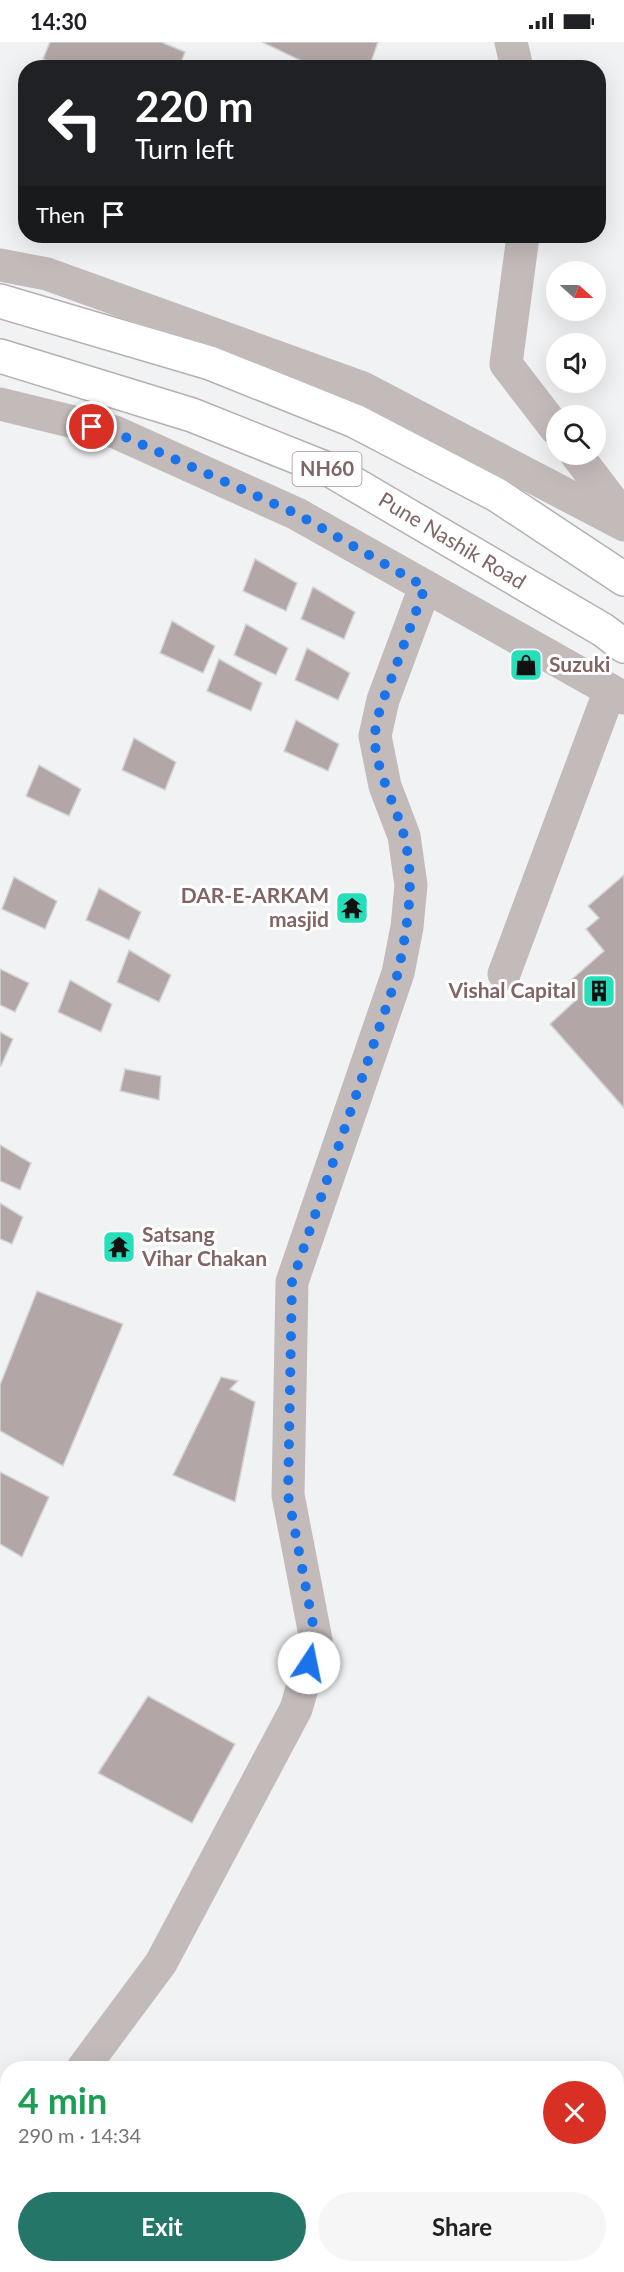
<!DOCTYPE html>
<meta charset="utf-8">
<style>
:root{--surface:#fff;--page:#f6f6f6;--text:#202124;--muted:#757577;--accent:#237668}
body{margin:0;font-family:Lato,sans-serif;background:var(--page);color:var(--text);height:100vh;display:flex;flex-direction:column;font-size:22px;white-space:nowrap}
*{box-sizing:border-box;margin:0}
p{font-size:20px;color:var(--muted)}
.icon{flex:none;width:33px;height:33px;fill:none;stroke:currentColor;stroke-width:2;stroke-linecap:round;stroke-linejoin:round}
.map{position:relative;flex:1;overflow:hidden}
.sheet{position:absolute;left:0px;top:2019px;width:624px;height:212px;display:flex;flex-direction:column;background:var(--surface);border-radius:24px 24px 0 0;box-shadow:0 6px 24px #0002}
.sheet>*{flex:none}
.guide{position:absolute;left:18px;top:18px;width:588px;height:183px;border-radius:24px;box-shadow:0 6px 24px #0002;background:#202124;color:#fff;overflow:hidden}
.needle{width:39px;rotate:111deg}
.buttons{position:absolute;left:546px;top:219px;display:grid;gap:12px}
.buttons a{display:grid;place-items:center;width:60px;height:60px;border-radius:50%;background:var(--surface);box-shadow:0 6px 24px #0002;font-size:30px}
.pin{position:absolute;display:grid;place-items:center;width:51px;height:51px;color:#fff;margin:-26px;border:3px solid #fff;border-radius:50%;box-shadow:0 2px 6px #0007}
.me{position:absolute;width:66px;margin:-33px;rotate:11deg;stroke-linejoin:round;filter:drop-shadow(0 0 4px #0008)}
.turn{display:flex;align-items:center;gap:21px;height:126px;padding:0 18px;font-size:27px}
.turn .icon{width:78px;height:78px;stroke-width:2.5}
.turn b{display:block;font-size:42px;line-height:51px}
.then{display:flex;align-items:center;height:57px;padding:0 18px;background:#0003;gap:12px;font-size:22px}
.round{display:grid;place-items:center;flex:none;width:63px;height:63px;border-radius:32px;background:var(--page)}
.head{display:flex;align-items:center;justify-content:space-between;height:102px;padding:0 18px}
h1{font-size:36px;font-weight:700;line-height:45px;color:#1e9e55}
.action{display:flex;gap:12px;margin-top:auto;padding:12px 18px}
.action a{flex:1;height:69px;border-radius:36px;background:var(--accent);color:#fff;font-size:24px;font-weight:700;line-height:69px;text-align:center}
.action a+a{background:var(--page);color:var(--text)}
.status{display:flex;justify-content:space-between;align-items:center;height:42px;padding:0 30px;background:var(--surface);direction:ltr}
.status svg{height:16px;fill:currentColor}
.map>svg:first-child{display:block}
</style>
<div class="status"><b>14:30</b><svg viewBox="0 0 49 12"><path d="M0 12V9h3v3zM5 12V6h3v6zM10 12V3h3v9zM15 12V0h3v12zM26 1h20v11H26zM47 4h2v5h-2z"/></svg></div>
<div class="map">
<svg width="624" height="2230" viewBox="0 0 624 2230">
<rect width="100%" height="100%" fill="#f0f2f4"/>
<g fill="#b3a6a7" stroke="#d3d4d6" stroke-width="1.5">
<path d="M50 0H161L185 10 179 26H61L43 17Z"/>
<path d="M262 0H378L369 26H316Z"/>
<path d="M255 517 297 541 286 569 243 549Z"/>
<path d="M313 545 355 570 344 597 301 577Z"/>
<path d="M172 579 215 604 203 631 160 611Z"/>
<path d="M246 582 288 606 276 633 234 613Z"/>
<path d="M307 606 350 631 338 658 295 638Z"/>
<path d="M219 617 262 641 251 669 207 649Z"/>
<path d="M296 678 339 702 328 729 284 709Z"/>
<path d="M134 696 176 720 165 748 122 728Z"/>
<path d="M39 723 81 747 69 774 26 754Z"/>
<path d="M624 833V1066L550 982 576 958 570 939 604 909 586 887 599 876 588 864Z"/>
<path d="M14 835 57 859 45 887 2 867Z"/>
<path d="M99 846 141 870 129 898 86 878Z"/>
<path d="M129 908 171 933 159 960 117 940Z"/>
<path d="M0 927 29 941 15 970 0 963Z"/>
<path d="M70 938 112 962 101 990 58 970Z"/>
<path d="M0 990 13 997 1 1024H0Z"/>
<path d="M125 1027 161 1034 159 1058 120 1049Z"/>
<path d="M0 1103 31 1121 20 1148 0 1139Z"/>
<path d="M0 1161 23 1175 12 1202 0 1197Z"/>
<path d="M37 1249 123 1282 63 1424 0 1389V1343Z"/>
<path d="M221 1335 238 1339 230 1347 255 1360 235 1460 173 1433Z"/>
<path d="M0 1430 49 1455 22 1515 0 1502Z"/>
<path d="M148 1654 235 1702 192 1781 98 1731Z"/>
</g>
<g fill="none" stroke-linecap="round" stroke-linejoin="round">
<g stroke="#b7b0b0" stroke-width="36">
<g id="highway">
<path d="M0 259 210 321 355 379 497 453 624 537"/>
<path d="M0 314 192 373 332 429 603 588 624 604"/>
</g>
</g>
<g stroke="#c3baba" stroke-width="33">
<path d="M511 0 517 26"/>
<path d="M523 194 506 322 556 387"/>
<path d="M0 223 47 232 363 346 624 483"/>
<path d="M0 362 115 390 297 472 624 656"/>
<path d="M576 412 624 475"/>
<path d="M504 932 610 648"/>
<path d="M83 2026 161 1921 296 1667 316 1598 288 1453 292 1240 398 931 407 885 411 843 404 794 385 744 375 694 383 658 425 545"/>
<path d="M0 2140 8 2130"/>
</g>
<use href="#highway" stroke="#fff" stroke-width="33"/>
</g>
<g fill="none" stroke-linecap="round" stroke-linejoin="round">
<path stroke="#1a73e8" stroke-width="10" stroke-dasharray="0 18" d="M92 385 114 390 297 472 425 545C414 575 403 605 392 635 385 653 376 674 375 693 373 724 397 765 404 794 416 840 407 886 398 931L292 1240 288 1453 316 1598 309 1621"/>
</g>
<defs>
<g id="shop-square" transform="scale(1.725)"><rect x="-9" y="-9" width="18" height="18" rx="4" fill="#27deba" stroke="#fff"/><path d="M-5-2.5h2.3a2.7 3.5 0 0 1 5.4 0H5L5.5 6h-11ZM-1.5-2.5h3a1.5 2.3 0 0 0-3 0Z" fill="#111"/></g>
<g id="temple-square" transform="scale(1.725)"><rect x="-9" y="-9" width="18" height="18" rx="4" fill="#27deba" stroke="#fff"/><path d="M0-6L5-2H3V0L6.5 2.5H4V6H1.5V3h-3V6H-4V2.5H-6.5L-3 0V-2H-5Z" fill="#111"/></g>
<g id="building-square" transform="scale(1.725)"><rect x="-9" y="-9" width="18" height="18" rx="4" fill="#27deba" stroke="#fff"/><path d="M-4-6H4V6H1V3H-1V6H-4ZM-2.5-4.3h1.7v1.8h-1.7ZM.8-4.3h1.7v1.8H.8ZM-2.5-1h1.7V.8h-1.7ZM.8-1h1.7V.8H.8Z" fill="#111"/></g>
</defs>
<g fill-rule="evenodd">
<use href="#shop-square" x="526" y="623"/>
<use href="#temple-square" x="352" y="866"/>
<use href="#building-square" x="599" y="949"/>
<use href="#temple-square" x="119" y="1205"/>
</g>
<g text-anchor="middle" stroke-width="6" stroke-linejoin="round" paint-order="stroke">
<rect fill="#fff" stroke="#a79292" stroke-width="1.5" x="292.5" y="410" width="69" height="34" rx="4.5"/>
<g font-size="20" font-weight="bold" fill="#816464">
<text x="327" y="434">NH60</text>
</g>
<g font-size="21" fill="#816464" stroke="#fff">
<text transform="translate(452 499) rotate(31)" y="7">Pune Nashik Road</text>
</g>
<g font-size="21" font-weight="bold" fill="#816464" stroke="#fff" text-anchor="start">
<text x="549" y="630">Suzuki</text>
<text x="329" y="861" text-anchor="end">DAR-E-ARKAM<tspan x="329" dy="24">masjid</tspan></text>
<text x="576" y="956" text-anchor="end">Vishal Capital</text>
<text x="142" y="1200">Satsang<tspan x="142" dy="24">Vihar Chakan</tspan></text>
</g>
</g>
</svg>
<div class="buttons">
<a><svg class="needle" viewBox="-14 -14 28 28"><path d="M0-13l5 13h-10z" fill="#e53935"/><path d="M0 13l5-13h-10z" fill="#757577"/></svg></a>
<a><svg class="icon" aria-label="sound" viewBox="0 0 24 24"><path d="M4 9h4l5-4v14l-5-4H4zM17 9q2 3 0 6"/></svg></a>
<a><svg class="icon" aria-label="search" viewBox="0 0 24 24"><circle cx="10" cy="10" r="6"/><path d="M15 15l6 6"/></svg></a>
</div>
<div class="pin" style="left:92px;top:385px;background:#d93025"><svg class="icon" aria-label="arrive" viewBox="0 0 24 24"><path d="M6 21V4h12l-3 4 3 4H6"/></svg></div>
<svg class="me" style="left:309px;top:1621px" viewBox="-20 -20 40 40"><circle r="19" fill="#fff"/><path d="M0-13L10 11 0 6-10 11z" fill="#1a73e8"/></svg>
<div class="guide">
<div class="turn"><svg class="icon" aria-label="left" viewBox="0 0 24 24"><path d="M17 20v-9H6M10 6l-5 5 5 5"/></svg><div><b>220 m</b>Turn left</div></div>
<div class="then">Then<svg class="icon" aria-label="arrive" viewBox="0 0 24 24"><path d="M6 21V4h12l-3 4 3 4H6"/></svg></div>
</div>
<section class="sheet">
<div class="head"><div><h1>4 min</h1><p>290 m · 14:34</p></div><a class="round" style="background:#d93025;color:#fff"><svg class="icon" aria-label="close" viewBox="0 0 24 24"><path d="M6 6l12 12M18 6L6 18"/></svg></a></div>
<div class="action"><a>Exit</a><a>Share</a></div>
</section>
</div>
